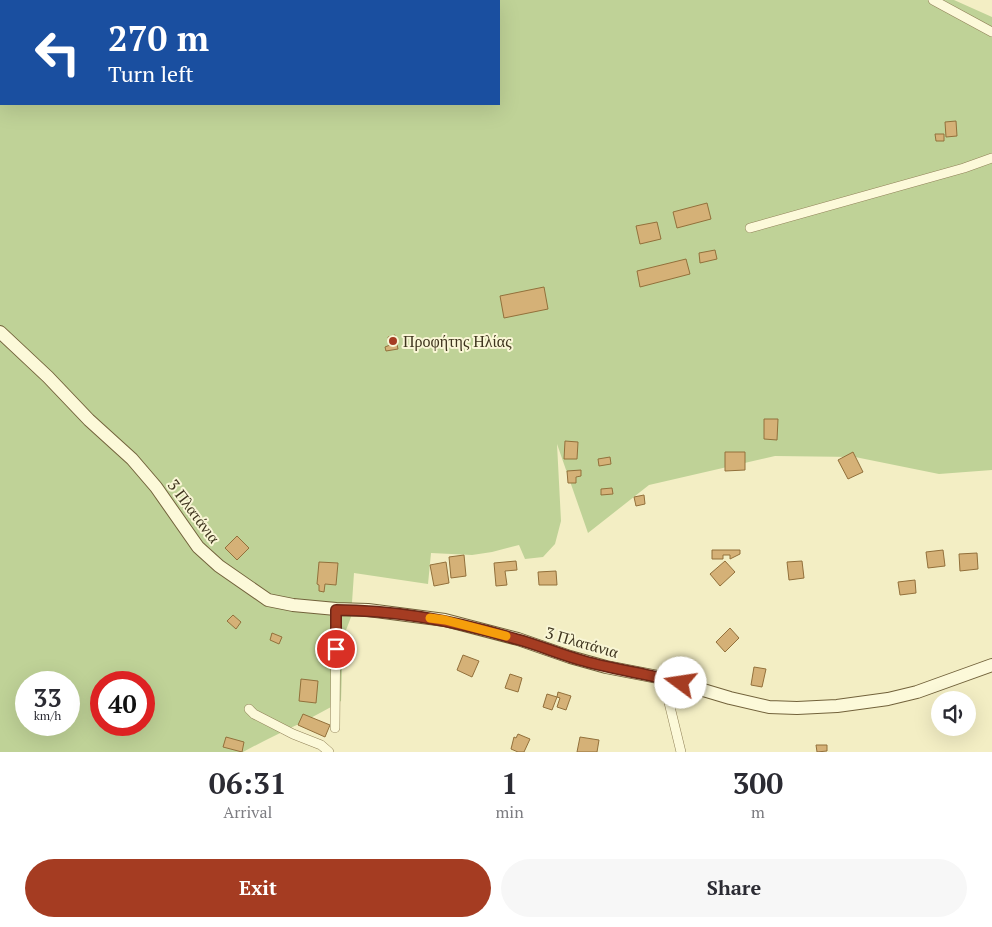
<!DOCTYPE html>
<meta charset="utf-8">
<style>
:root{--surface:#fff;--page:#f7f7f7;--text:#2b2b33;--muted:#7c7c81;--accent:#a53c22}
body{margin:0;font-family:"PT Serif",serif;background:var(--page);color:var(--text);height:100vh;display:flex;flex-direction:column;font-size:19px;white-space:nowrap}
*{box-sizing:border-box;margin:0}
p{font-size:16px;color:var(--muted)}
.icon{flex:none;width:28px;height:28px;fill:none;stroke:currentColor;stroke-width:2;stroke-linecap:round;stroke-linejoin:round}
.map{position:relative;height:752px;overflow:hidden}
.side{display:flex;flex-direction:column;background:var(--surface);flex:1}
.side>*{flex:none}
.hud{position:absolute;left:0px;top:0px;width:500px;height:105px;box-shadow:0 5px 20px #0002;background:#1a4fa0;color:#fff;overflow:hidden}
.fabs{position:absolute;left:931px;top:691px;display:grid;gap:10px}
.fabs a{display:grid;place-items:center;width:45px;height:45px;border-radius:50%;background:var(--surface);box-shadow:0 5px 20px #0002;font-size:25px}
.speed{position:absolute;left:15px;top:671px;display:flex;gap:10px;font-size:25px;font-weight:700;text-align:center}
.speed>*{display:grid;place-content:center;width:65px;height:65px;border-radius:50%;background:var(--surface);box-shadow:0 5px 20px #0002;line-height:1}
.speed small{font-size:12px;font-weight:400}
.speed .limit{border:8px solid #d22;background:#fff;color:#111}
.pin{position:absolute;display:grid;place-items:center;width:42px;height:42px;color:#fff;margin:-21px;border:2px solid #fff;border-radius:50%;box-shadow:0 1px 5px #0007}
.me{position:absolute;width:55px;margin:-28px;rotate:284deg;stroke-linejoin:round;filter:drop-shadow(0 0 4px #0008)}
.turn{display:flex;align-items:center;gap:18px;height:105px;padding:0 25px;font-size:22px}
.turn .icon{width:65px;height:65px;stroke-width:2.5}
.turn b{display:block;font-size:35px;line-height:42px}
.eta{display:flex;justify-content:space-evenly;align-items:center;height:85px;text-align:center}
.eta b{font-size:30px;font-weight:800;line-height:35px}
.action{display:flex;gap:10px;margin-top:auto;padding:10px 25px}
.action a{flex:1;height:58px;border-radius:30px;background:var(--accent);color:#fff;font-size:20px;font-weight:800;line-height:58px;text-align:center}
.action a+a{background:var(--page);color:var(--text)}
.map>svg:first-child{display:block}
</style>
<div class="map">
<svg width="992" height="752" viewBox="0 0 992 752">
<rect width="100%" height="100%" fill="#f3eec4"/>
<path fill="#bfd297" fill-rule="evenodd" d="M0 0H954L992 17V470L939 474 855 457 775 456 649 485 588 533 557 444 561 521 555 544 543 557 525 559 519 545 492 552 472 555 431 553 428 584 354 573 351 617 343 638 341 701C310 720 276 734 243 752H0ZM1 1H499V104H1ZM26 682H69V725H26ZM101 682H144V725H101Z"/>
<g fill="#d5b177" stroke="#92703b">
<path d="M956 121 957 136 946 137 945 122Z"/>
<path d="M935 134H944V141H936Z"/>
<path d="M707 203 711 219 677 228 673 212Z"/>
<path d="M657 222 661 239 640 244 636 226Z"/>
<path d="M715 250 717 259 700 263 699 253Z"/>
<path d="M686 259 690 274 640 287 637 271Z"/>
<path d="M544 287 548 309 504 318 500 296Z"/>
<path d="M395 335 398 349 386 351 385 347 390 345 388 337Z"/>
<path d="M764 419H778L777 440 764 439Z"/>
<path d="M565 441 578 442 577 459H564Z"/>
<path d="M725 452H745V470L725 471Z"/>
<path d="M853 452 863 472 848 479 838 460Z"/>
<path d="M610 457 611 464 599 466 598 459Z"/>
<path d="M581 470V476L576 477V483H568L567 471Z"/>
<path d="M612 488 613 494 601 495V489Z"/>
<path d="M644 495 645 504 636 506 634 497Z"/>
<path d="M237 536 249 548 237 560 225 548Z"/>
<path d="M712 550H740V554L730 559V555H723V559H712Z"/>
<path d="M943 550 945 566 928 568 926 552Z"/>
<path d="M977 553 978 569 960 571 959 554Z"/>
<path d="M464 555 466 576 451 578 449 557Z"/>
<path d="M516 561 517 570 505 571 507 585 496 586 494 563Z"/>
<path d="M725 561 735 572 720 586 710 574Z"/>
<path d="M802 561 804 578 789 580 787 562Z"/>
<path d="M319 562 338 563 336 585 325 584 324 592 319 591V585L317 584Z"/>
<path d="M446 562 449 583 434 586 430 565Z"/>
<path d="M556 571 557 585H539L538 572Z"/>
<path d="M915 580 916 593 900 595 898 582Z"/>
<path d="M233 615 241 622 236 629 227 621Z"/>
<path d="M730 628 739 638 725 652 716 642Z"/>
<path d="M272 633 282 637 279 644 270 640Z"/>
<path d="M463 655 479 661 472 677 457 670Z"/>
<path d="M754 667 766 669 762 687 751 685Z"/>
<path d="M510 674 522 678 518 692 505 688Z"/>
<path d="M301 679 318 681 316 703 299 701Z"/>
<path d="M558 692 571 696 566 710 557 707 560 698 557 697Z"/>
<path d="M547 694 557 697 552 710 543 707Z"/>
<path d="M303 714 330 725 325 737 298 725Z"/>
<path d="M518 734 530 739 524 752H518L511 749 514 737 516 738Z"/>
<path d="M226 737 244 742 242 752 223 747Z"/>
<path d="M580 737 599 740 597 752H577Z"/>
<path d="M816 745H827V751L817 752Z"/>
</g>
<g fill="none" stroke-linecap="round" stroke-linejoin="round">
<g stroke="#908158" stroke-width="10">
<g id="street">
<path d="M933 0 992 32"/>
<path d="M750 228 964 168 992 158"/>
<path d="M663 678 681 752"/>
<path d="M249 709 254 714 293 734 321 745 329 752"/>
<path d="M335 728 336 609"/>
</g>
</g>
<g stroke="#72623b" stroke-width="14">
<path id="secondary" d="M0 332 48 377 89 420 132 459 156 487 198 547 219 566 268 600 293 605 336 609 368 610 445 620 518 639 570 657 606 667 663 678 730 698 769 707 797 708 837 706 888 699 917 692 992 665"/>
</g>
<use href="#street" stroke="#fcf9d9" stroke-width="9"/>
<use href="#secondary" stroke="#fcf9d9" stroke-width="12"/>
</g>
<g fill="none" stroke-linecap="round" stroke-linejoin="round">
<g stroke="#6b2716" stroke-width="12">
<path id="route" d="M336 649V610C399 610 456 621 516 639 539 645 561 655 584 661 616 670 649 674 681 683"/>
</g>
<use href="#route" stroke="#a53c22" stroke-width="9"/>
<path stroke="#f59e0b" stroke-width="9" d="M430 618 445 620 506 636"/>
</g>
<circle fill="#a53c22" stroke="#f9f6d5" stroke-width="2" cx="393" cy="341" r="5"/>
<g text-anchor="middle" stroke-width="4" stroke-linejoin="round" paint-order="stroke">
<g font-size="16" fill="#3e341e" stroke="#f9f6d5" text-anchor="start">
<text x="403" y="347">Προφήτης Ηλίας</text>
</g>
<g font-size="16" fill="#3e341e" stroke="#f9f6d5">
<text transform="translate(194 511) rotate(53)" y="6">3 Πλατάνια</text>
<text transform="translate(582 642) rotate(16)" y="6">3 Πλατάνια</text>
</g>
</g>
</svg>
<div class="fabs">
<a><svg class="icon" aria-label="sound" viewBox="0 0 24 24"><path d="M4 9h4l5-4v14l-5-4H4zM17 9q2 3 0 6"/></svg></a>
</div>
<div class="speed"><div>33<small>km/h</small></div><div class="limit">40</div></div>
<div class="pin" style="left:336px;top:649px;background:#d93025"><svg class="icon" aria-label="arrive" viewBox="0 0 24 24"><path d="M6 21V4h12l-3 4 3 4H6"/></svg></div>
<svg class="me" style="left:681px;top:683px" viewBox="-20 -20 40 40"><circle r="19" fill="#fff"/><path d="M0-13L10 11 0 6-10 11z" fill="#a53c22"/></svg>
<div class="hud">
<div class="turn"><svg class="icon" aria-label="left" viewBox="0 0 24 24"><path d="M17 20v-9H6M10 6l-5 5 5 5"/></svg><div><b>270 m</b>Turn left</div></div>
</div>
</div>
<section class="side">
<div class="eta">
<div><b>06:31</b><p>Arrival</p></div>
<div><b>1</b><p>min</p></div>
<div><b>300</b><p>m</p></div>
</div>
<div class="action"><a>Exit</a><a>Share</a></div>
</section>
